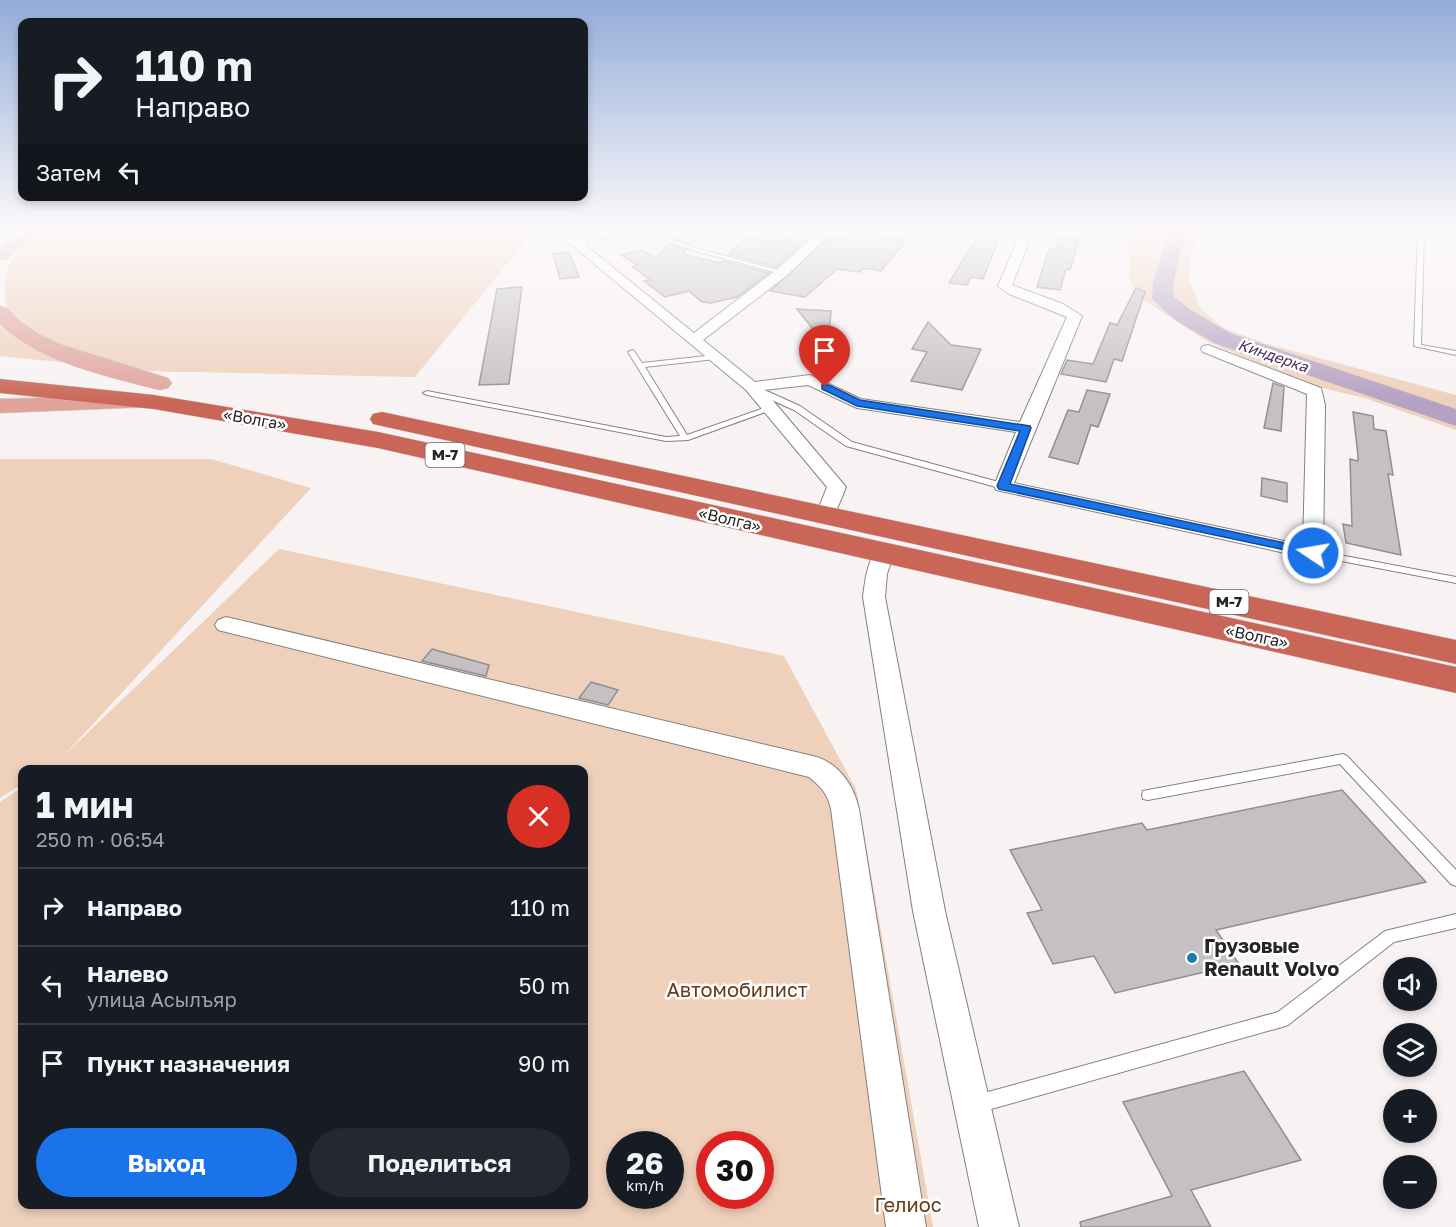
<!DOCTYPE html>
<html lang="ru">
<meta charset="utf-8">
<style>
:root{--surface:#171b24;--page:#242831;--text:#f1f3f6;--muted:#9ea1a6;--line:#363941;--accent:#1a73e8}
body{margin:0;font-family:"Golos Text",sans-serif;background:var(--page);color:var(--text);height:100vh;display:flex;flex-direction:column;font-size:22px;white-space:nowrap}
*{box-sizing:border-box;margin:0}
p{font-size:20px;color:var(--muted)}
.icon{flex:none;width:33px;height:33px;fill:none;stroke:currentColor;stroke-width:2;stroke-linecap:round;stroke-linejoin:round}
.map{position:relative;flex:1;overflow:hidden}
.panel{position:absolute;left:18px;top:765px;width:570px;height:444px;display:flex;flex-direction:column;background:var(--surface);border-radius:12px;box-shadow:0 3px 9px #0003}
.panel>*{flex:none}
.top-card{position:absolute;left:18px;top:18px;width:570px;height:183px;border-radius:12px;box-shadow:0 3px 9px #0003;background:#171b24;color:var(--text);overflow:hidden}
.buttons{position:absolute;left:1383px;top:957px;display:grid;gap:12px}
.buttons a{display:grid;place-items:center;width:54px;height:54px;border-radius:50%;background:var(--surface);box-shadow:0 3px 9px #0003;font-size:30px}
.speed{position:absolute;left:606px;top:1131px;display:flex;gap:12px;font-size:30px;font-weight:700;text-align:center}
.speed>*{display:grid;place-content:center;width:78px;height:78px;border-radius:50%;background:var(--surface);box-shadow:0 3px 9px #0003;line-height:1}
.speed small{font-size:15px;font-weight:400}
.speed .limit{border:9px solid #d22;background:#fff;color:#111}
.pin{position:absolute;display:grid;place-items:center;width:51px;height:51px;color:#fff;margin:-62px -26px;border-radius:50% 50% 50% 0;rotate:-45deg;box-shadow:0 0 6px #0007}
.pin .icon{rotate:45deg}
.me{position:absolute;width:66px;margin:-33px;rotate:282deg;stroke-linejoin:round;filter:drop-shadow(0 0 4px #0008)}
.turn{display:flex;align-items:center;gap:21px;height:126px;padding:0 18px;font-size:27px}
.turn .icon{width:78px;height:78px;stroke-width:2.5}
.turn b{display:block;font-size:42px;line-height:51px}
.then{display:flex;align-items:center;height:57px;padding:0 18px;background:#0003;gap:12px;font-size:22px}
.round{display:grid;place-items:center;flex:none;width:63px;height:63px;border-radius:32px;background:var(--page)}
.headline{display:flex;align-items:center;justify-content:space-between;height:102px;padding:0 18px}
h1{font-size:36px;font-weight:700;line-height:45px}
.action{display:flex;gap:12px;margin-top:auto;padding:12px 18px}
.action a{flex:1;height:69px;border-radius:36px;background:var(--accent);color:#fff;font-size:24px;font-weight:700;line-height:69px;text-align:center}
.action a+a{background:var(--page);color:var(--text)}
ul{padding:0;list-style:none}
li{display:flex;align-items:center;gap:18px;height:78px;padding:0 18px;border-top:2px solid var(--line)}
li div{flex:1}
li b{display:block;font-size:22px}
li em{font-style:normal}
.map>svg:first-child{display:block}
</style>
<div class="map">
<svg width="1456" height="1227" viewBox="0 0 1456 1227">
<rect width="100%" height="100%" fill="#f8f2f3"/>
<g fill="#eed0bb" fill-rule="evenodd">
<path d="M43 232H533L415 377C356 376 297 374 238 373 209 372 180 373 151 371 111 367 26 342 6 305 0 265 15 252 43 232Z"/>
<path d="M1136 232H1201L1191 255 1189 280 1201 309 1223 328 1267 344 1456 395V430L1368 399 1311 385 1208 342 1141 298 1129 279V243Z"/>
<path d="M0 326 8 329 79 364 0 356Z"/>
<path d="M0 459H211L311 488 56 764 46 769 22 770V784L0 798Z"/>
<path d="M279 549 784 656 856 789 933 1227H0V802L22 787V1204H584V770L50 769ZM620 1144H670V1196H620ZM710 1144H760V1196H710Z"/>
</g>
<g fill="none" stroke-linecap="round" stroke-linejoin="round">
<path fill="#b5a1c2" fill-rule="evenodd" d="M1168 232H1186L1173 283 1174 297 1191 310 1230 333 1456 409V426L1214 343 1175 320 1152 299 1153 283Z"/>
</g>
<g fill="#c4c0c3" stroke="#918e90" stroke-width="1.5">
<path d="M681 232H702L691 244 675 239Z"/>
<path d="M796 232 813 234 776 267 729 254 744 238 784 242Z"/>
<path d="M849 232 907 239 881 271 863 268 860 272 837 269 805 297 770 291 831 236 844 238Z"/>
<path d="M980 232H1002L983 279 971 277 967 285 949 283Z"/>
<path d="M1059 239 1079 240 1070 270 1066 269 1060 290 1037 287 1049 249H1056Z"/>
<path d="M669 244 686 250 683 254 720 263 723 261 769 273 737 297 711 303 702 302 689 291 665 297 644 281 650 280 633 267 638 265 621 255 642 250 656 258Z"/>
<path d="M569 252 579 277 560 279 553 254Z"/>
<path d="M522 287 509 384 479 385 497 289Z"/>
<path d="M1136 288 1145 292 1122 361 1114 359 1106 382 1061 374 1067 360 1093 364 1110 323 1117 325Z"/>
<path d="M797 309 831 311 828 348Z"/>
<path d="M928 322 951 345 981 349 962 390 911 381 927 352 912 349Z"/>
<path d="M1273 383 1284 387 1281 431 1264 428Z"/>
<path d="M1087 390 1110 394 1098 427 1091 425 1078 464 1049 457 1068 410 1079 412Z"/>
<path d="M1353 412 1373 416 1374 429 1386 431 1393 475 1388 474 1401 555 1346 543 1343 524 1352 526 1350 459 1358 461V455Z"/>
<path d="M1262 478 1287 483V502L1261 496Z"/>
<path d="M432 649 489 665 486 676 422 661Z"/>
<path d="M591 682 618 690 608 705 579 698Z"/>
<path d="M1342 790 1426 882 1216 930 1239 964 1115 993 1094 956 1053 964 1027 913 1042 910 1010 850 1142 823 1147 830Z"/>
<path d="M1244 1071 1301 1160 1191 1190 1211 1227H1081L1080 1222 1172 1196 1123 1102Z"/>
</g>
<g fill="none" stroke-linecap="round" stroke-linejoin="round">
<g stroke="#848081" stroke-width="2">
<g id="lane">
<path d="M639 232H647L700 249 785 272 782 274 696 251Z"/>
<path d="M1418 232H1424L1421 345 1456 351V355L1414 346Z"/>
<path d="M632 350 634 351 642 363 715 355 719 357 715 359 645 367 687 435 767 407H773L774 409 688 440 666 441 427 395 423 393 427 391 666 437 680 436 628 352Z"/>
<path d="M754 388H760L800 406 852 442 1006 484 1007 486 1003 489 1000 488 846 446 794 410 754 392Z"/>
<path d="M1313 550 1456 577V583L1310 555 1308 553Z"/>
<path d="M1343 754 1347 756 1456 870V886L1451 884 1340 764 1148 800 1143 799 1142 795 1143 791 1148 790Z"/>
<path d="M1456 914V928L1394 942 1288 1025 1282 1027 977 1113 971 1110 968 1104 971 1098 977 1095 1278 1012 1385 931Z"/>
</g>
</g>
<g stroke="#848081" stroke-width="2">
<g id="street">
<path d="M556 232H569L577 239 602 232H621L619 234 584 244 694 333 776 270 819 232H832L786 276 703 340 755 382 810 375 861 399 1020 422 1067 317 1009 294 998 286 1021 232H1033L1012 285 1063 304 1082 316 1014 483 1303 545 1307 394 1203 352 1201 349 1203 346 1208 345 1321 388 1325 405 1323 553 1320 557 1313 559 996 490 994 486 1016 432 857 408 808 385 764 390 846 487 833 519H819L816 515 827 487 746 390Z"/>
<path d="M884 547 891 549 894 553 887 574 885 597 945 911 1019 1227H979L913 911 863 597C865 580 867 563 877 549Z"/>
<path d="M226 617 817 757C840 765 854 786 859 809L926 1227H886L831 809C828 794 820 786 809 777L218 630 215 625 218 620Z"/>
</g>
</g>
<g stroke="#cfcfcf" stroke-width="1">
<g id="primary">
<path d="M22 232H41L6 259 0 260V247Z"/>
<path d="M0 306 7 308 21 322 39 334 60 344 168 378 172 383 168 388 160 390C111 378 36 361 0 324Z"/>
<path d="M142 395 151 397 154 402 151 407 0 413V399Z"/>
</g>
</g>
<g stroke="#cfcfcf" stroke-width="1">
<g id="highway">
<path d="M0 379 154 395 378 432 1456 667V693L378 448 154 409 0 393Z"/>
<path d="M382 412 1456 640V664L373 424 370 419 373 414Z"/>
</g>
</g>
<use href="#lane" fill="#fff" fill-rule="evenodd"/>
<use href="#street" fill="#fff" fill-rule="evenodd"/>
<use href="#primary" fill="#dfa39a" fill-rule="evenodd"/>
<use href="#highway" fill="#c96657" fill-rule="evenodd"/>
</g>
<linearGradient id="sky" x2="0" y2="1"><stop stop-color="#93acd9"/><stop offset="0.57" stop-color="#fcf9fa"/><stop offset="1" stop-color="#fcf9fa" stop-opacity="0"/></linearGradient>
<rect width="1456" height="404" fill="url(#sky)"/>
<path fill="#1a73e8" stroke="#114b97" stroke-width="1.5" d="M822 385H829L860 400 1030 426 1031 428 1010 484 1313 549 1320 553 1313 556 999 489 997 486 1020 431 857 406 822 389Z"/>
<circle fill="#1b7da9" stroke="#fff" stroke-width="2" cx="1192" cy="958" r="6"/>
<g text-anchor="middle" stroke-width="5" stroke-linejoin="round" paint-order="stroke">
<g font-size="15" font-style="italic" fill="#472c57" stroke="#fff">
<text transform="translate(1273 356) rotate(19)" y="5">Киндерка</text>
</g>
<g fill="#fff" stroke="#686666" stroke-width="1.5">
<rect x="425.5" y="443" width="39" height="24" rx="4.5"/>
<rect x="1209.5" y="590" width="39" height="24" rx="4.5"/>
</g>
<g font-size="15" font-weight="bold" fill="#272525">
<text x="445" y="460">М-7</text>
<text x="1229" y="607">М-7</text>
</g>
<g font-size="16" fill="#272525" stroke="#fff">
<text transform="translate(255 419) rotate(10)" y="6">«Волга»</text>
<text transform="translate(730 519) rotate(13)" y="6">«Волга»</text>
<text transform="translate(1257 636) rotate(12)" y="6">«Волга»</text>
</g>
<g font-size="20" font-weight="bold" fill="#272525" stroke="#fff" text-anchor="start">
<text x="1204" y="953">Грузовые<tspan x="1204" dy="23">Renault Volvo</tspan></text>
</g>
<g font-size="20" fill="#693c18" stroke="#fff">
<text x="737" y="997">Автомобилист</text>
<text x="908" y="1212">Гелиос</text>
</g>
</g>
</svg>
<div class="buttons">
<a><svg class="icon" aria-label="sound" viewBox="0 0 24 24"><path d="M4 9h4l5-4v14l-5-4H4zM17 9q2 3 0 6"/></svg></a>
<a><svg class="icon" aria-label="layers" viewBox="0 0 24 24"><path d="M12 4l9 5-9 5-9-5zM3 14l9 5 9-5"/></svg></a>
<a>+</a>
<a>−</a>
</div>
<div class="speed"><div>26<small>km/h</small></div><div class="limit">30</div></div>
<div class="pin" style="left:825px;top:387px;background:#d93025"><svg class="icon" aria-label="arrive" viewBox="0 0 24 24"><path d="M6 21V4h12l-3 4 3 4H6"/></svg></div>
<svg class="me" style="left:1313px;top:553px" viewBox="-20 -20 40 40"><circle r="17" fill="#1a73e8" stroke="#fff" stroke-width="3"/><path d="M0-11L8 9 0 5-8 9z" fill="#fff"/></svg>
<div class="top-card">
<div class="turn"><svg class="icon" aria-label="right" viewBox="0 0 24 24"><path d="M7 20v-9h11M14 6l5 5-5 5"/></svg><div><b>110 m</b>Направо</div></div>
<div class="then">Затем<svg class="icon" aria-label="left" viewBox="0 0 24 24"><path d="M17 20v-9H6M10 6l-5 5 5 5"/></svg></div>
</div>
<section class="panel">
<div class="headline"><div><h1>1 мин</h1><p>250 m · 06:54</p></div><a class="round" style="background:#d93025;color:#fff"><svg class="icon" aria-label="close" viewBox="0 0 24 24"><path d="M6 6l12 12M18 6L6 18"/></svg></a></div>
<ul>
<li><svg class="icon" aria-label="right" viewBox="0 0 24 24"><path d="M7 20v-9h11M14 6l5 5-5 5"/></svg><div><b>Направо</b></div><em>110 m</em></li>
<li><svg class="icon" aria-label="left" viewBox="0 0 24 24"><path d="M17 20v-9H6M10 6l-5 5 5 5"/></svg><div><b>Налево</b><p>улица Асылъяр</p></div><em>50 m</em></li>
<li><svg class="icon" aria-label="arrive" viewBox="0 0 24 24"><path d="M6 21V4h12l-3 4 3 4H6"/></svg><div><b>Пункт назначения</b></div><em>90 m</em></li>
</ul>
<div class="action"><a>Выход</a><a>Поделиться</a></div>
</section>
</div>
